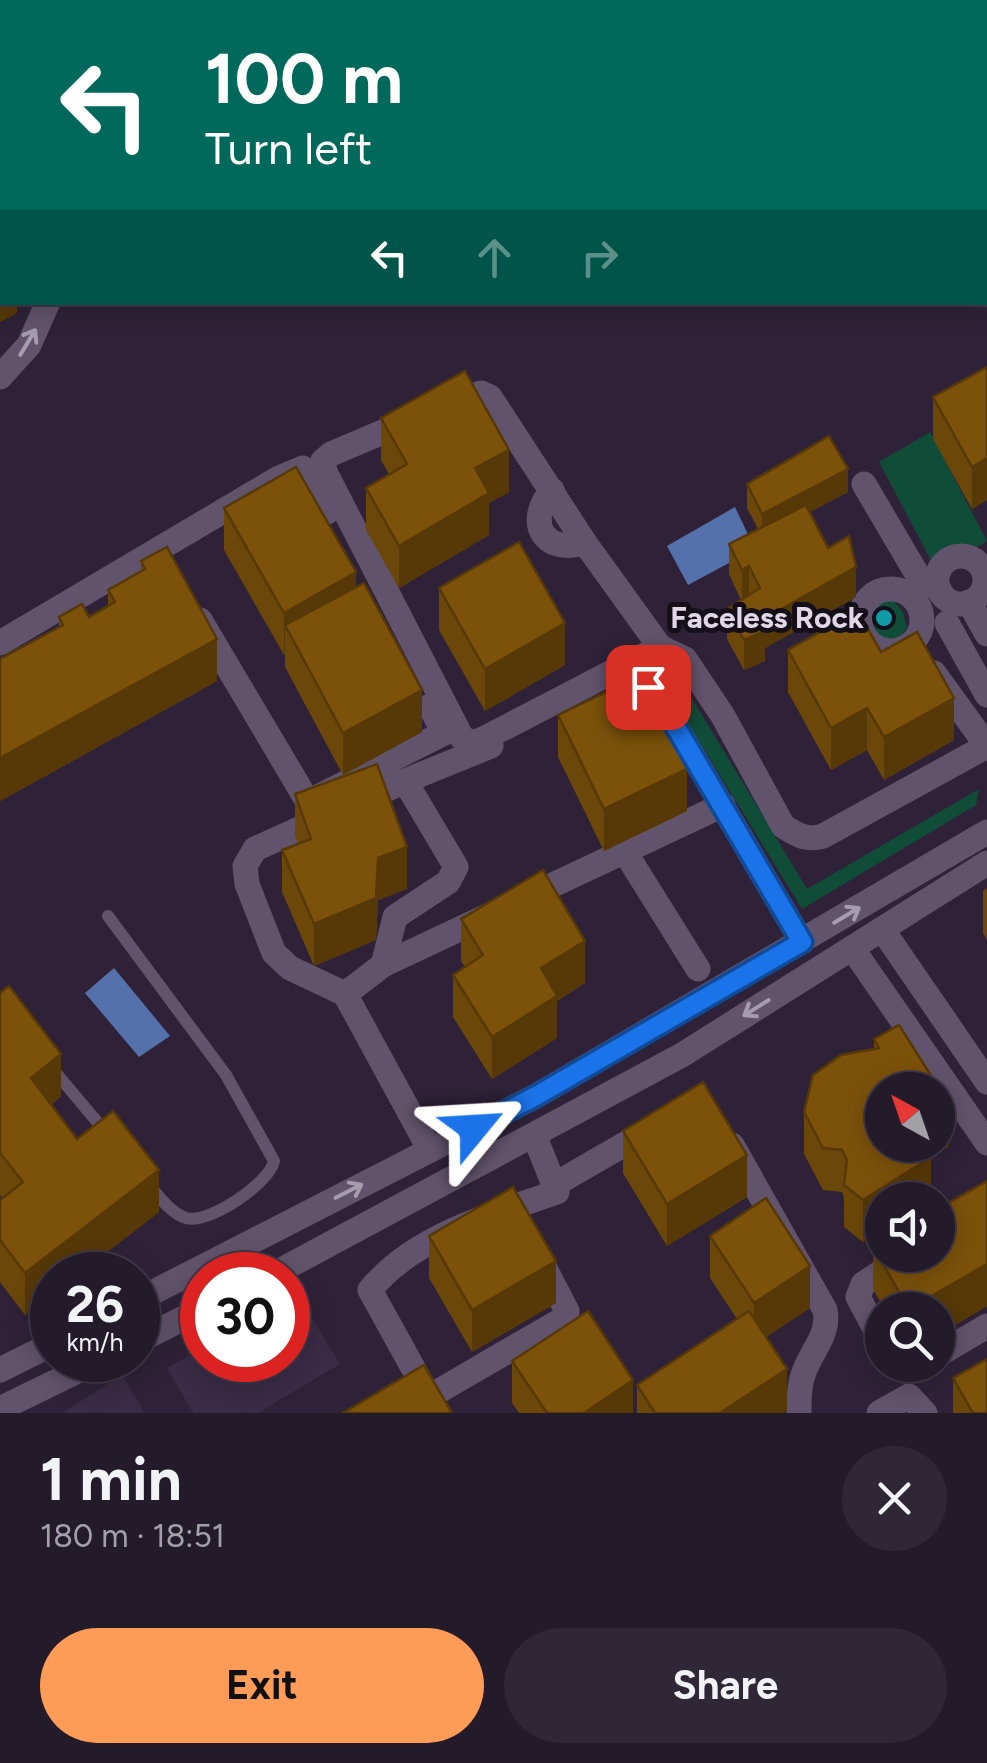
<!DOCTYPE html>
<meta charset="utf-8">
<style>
:root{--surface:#231a2a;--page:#2f2736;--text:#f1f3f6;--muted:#a3a1a8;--line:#403847;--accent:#fe9c57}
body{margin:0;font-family:Figtree,sans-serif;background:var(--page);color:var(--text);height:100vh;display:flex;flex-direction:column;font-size:38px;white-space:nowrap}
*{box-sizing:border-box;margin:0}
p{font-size:32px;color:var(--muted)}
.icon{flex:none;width:55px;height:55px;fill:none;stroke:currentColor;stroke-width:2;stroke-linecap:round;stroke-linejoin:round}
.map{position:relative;height:1413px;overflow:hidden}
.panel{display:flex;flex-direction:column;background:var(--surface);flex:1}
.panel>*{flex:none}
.top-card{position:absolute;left:0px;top:0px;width:988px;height:305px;box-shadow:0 5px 25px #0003,0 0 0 2px var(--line);background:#00695c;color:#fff;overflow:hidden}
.needle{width:65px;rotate:320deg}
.fabs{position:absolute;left:865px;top:1072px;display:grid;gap:20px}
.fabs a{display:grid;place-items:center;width:90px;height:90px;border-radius:50%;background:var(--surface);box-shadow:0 5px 25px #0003,0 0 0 2px var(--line);font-size:50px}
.speed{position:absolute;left:30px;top:1252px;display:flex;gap:20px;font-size:50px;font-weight:700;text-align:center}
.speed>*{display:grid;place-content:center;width:130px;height:130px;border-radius:50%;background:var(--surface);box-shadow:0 5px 25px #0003,0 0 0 2px var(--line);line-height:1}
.speed small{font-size:25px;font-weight:400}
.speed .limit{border:15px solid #d22;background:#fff;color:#111}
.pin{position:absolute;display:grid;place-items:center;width:85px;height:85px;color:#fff;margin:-42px;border-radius:20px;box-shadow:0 5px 15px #0006}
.me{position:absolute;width:110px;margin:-55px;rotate:63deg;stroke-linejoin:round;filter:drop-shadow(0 0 8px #0008)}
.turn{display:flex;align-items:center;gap:35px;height:210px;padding:0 40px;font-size:45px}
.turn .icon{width:130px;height:130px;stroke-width:2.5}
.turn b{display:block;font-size:70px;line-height:85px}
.lanes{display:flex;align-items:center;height:95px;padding:0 40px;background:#0003;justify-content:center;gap:50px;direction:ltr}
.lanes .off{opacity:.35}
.round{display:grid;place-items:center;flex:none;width:105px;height:105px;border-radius:52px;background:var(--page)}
.head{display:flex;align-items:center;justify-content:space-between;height:170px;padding:0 40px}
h1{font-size:60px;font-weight:700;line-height:75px}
.primary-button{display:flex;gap:20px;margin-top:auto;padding:20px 40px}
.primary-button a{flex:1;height:115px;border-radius:60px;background:var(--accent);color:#111;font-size:40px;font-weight:700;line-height:115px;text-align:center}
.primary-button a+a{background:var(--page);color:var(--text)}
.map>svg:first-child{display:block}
</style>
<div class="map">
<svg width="987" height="1413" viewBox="0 0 987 1413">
<rect width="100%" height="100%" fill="#2f2238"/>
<g fill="#3a2b46">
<path d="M298 1295 340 1364 258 1413H193L167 1368 202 1348V1360H288V1301Z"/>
<path d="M122 1375 145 1413H62Z"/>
</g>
<g fill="#104d38">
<path d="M930 432 987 541 945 566H934L879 462Z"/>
<path d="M888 594 903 612 907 628 894 645 882 646C864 621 859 612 888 594Z"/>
<path d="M673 667 807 889 979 789 976 805 802 909 658 674Z"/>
</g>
<g fill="#5571ab">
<path d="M735 507 755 549 688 585 667 546Z"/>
<path d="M114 968 170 1036 139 1057 85 993Z"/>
</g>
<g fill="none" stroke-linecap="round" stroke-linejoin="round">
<g stroke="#61536b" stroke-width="12">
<path d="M108 916 226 1075 274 1161C270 1183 208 1225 186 1218 172 1214 159 1197 150 1186"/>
<path d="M51 1067 109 1136"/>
</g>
<g stroke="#61536b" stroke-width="25">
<path d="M438 0 439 2"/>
<path d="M517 0 518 2"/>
<path d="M928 2 938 0"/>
<path d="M0 377 29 345 48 302"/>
<path d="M448 405 481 393 490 397 585 543 660 647 685 659 723 716 783 826C797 835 807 841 823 836L987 746"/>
<path d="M411 420 331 454 323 461 325 472 462 738 473 743 485 738 660 647"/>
<path d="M864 484 924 586"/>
<path d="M552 490C525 522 543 555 585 543"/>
<circle cx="961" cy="580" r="24"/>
<circle cx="891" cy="620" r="31"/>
<path d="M969 602 987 634"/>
<path d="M200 620 308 802 444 733 430 706"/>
<path d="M947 623 987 695"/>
<path d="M0 643 279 478 303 468 327 512"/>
<path d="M934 673 987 746"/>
<path d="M617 696 648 687 658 696 802 942"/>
<path d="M625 852 698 969"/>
<path d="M882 929 987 1082"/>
<path d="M852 948 987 1143"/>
<path d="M383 965 723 805"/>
<path d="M345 994 290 968 274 953 247 884 245 866 255 849 405 781"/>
<path d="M732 1145 825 1310C830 1334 812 1350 804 1372 799 1385 799 1399 799 1413"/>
<path d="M430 1150 345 994 383 965 395 917 448 882 456 867 405 781 491 746"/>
<path d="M554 1185 649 1130"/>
<path d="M272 1275 682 1055 987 863"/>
<path d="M138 1300 536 1096 987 832"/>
<path d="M138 1341 202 1309"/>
<path d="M882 1342 858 1297 863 1284 907 1255"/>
<path d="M938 1355 987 1326"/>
<path d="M900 1365H912"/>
<path d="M0 1370 52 1344"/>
<path d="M427 1398 563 1319 567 1311 540 1259"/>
<path d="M0 1409 100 1360"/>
<path d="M438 1413 370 1290C414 1236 493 1214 557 1192L534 1135"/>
<path d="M879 1413 909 1396 925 1413"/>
</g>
</g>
<circle fill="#5d9786" cx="265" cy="1263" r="9"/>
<g fill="#6b4709">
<path d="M26 0H211V2H28Z"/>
<path d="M522 0H723L721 2H522Z"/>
<path d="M987 367V500L972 509 933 439V397Z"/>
<path d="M381 418 509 492 489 503V535L399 588 366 530V488L389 474 381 460Z"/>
<path d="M747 484 848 492 810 512 856 597 765 648V661L744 670 727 639V609L741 600 729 574V544L758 529 747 508Z"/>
<path d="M224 508 356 587 422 732 343 775 285 667V654L284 655 224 550Z"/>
<path d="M141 561 217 681 0 801V659L59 627V617H89L108 606V590L141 571Z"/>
<path d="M439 588 565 665 485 711 439 630Z"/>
<path d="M788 650 881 652 954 740 884 780 867 750 831 770 788 692Z"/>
<path d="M558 715 687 811 604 851 558 757Z"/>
<path d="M295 794 407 889 378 900 376 940 314 966 282 892V850L298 844 295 836Z"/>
<path d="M987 888V940L983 933V891Z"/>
<path d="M461 919 585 983 557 1001V1038L492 1079 453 1017V975L465 967 461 961Z"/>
<path d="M0 993 61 1096 51 1105 77 1139 159 1212 25 1315 0 1282V1200L2 1198 0 1195Z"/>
<path d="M874 1039 949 1146 931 1158V1199L863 1242 844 1227V1197L842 1192 823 1190 804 1154V1112L874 1049Z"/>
<path d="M623 1131 747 1197 667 1246 623 1173Z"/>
<path d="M987 1181V1306L938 1335V1310H885L873 1289V1247Z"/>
<path d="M429 1236 556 1303 472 1352 429 1278Z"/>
<path d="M710 1236 810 1308 766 1337 787 1411 783 1413H637V1385L737 1319 710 1278Z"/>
<path d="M512 1361 633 1413H519L512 1403Z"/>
<path d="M953 1378 987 1413H953Z"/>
</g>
<g fill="#573908">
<rect x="36" y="0" width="23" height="2"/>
<rect x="80" y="0" width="14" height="2"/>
<rect x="176" y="0" width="35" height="2"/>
<path d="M612 0H675V2H610Z"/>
<path d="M695 0H723L721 2H695Z"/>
<path d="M2 278V302H17V313L0 322V280Z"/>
<path d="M509 450V492L489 503V535L399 588V546L475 468Z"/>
<path d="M987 458V500L972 509V467Z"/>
<path d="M848 469V492L762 537V514Z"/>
<path d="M749 566V596L742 600V570Z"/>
<path d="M856 567V597L765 648V661L744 670V640L760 621Z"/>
<path d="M356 572V614L285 625V654L284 655V613Z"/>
<path d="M565 623V665L485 711V669Z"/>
<path d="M217 639V681L0 801V758Z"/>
<path d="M422 690V732L343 775V733Z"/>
<path d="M954 698V740L884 780V737Z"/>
<path d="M867 708V750L831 770V728Z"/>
<path d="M687 769V811L604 851V809Z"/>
<path d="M407 847V889L378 900 376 940 314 966V924L378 858Z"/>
<path d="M585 941V983L557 1001V1038L492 1079V1037L541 968Z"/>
<path d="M61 1054V1096L31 1120V1078Z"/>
<path d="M949 1104V1146L931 1158V1199L882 1200V1230L863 1242V1200L912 1145H938V1112Z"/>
<path d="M747 1155V1197L667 1246V1204Z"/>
<path d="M159 1170V1212L77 1275H52V1294L25 1315V1273Z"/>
<path d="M556 1261V1303L472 1352V1310Z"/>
<path d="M987 1264V1306L938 1335V1310H909Z"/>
<path d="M810 1266V1308L754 1345V1303Z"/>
<path d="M787 1369V1411L783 1413H720Z"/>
<path d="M633 1380V1413H584Z"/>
</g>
<g fill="#7c520b" stroke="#573908" stroke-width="2.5">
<path d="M99 0H176L178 2H101Z"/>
<path d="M306 0H391L392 2H306Z"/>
<path d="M578 0H612L610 2H582Z"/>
<path d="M0 237 2 242V278L0 280Z"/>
<path d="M987 367V458L972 467 933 397Z"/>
<path d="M465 371 509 450 475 468 489 493 399 546 366 488 407 464 381 418Z"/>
<path d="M829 436 848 469 762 514 747 484Z"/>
<path d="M296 467 356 572 284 613 224 508Z"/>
<path d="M806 505 828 548 849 536 856 567 760 621 765 631 744 640 727 609 760 588 749 566 742 570 729 544Z"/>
<path d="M519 542 565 623 485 669 439 588Z"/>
<path d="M167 547 217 639 0 758V659L63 625 59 617 82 604 89 617 115 602 108 590 145 569 141 561Z"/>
<path d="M364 583 422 690 343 733 285 625Z"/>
<path d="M858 611 881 652 917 632 954 698 884 737 867 708 831 728 788 650Z"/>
<path d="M641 675 687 769 604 809 558 715Z"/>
<path d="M377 764 407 847 378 858 376 898 314 924 282 850 311 839 295 794Z"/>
<path d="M543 870 585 941 541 968 557 996 492 1037 453 975 483 955 461 919Z"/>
<path d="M9 986 61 1054 31 1078 77 1139 113 1111 159 1170 25 1273 0 1240V1200L23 1182 0 1153V993Z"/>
<path d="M899 1025 949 1104 938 1112V1090H882V1145H923L931 1157 863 1200 844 1185 847 1160 842 1150 823 1148 804 1112 813 1075 841 1055 879 1048 874 1039Z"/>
<path d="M703 1082 747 1155 667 1204 623 1131Z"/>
<path d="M987 1181V1264L909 1309 873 1247 882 1241V1255H938V1209Z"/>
<path d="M513 1187 556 1261 472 1310 429 1236Z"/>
<path d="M766 1198 810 1266 754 1303 710 1236Z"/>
<path d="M588 1311 633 1380 584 1413H547L512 1361Z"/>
<path d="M749 1311 787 1369 720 1413H655L637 1385Z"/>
<path d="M987 1359V1413H973L953 1378Z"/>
<path d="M424 1365 452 1413H343Z"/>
</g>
<defs><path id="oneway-shaft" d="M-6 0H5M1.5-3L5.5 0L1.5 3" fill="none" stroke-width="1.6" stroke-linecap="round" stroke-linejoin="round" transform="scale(2.5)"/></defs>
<g stroke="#a79caf">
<use href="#oneway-shaft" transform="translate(28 342) rotate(-59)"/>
<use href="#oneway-shaft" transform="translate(847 915) rotate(-31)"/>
<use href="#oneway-shaft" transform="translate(756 1008) rotate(148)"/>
<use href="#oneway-shaft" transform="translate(349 1191) rotate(-27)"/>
</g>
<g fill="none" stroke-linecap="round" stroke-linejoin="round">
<g stroke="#114b97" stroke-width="25">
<path id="route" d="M474 1128 536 1096 802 942 674 724 648 687"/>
</g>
<use href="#route" stroke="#1a73e8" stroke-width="18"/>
</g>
<circle fill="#0f9aa8" stroke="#140f18" stroke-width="4" cx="884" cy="618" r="10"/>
<g text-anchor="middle" stroke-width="10" stroke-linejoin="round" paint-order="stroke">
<g font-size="30" font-weight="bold" fill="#e0d8e7" stroke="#140f18" text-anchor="end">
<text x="864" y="628">Faceless Rock</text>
</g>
</g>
</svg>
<div class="fabs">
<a><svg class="needle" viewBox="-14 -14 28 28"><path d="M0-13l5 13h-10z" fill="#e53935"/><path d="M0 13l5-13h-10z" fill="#a3a1a8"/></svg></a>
<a><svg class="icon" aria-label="sound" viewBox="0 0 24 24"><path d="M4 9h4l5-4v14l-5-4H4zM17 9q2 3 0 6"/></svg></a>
<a><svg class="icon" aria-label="search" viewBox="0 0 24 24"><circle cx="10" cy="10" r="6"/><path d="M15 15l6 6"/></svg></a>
</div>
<div class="speed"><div>26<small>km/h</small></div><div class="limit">30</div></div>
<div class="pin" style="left:648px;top:687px;background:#d93025"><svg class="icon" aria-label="arrive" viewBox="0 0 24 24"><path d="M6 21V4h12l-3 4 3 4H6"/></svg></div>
<svg class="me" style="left:474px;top:1128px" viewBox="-20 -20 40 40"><path d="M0-17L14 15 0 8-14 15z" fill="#1a73e8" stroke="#fff" stroke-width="4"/></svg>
<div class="top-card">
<div class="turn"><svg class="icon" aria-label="left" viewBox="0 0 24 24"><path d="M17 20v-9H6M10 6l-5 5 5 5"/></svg><div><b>100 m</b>Turn left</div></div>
<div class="lanes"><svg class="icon" aria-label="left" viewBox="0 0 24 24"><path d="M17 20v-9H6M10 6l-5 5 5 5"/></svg><svg class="icon off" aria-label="ahead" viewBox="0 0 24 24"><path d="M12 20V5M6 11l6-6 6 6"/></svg><svg class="icon off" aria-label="right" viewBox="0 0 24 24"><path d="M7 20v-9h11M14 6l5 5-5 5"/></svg></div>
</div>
</div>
<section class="panel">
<div class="head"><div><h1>1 min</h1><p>180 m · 18:51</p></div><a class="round"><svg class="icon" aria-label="close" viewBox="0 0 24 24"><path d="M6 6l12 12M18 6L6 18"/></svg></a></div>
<div class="primary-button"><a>Exit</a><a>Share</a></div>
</section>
